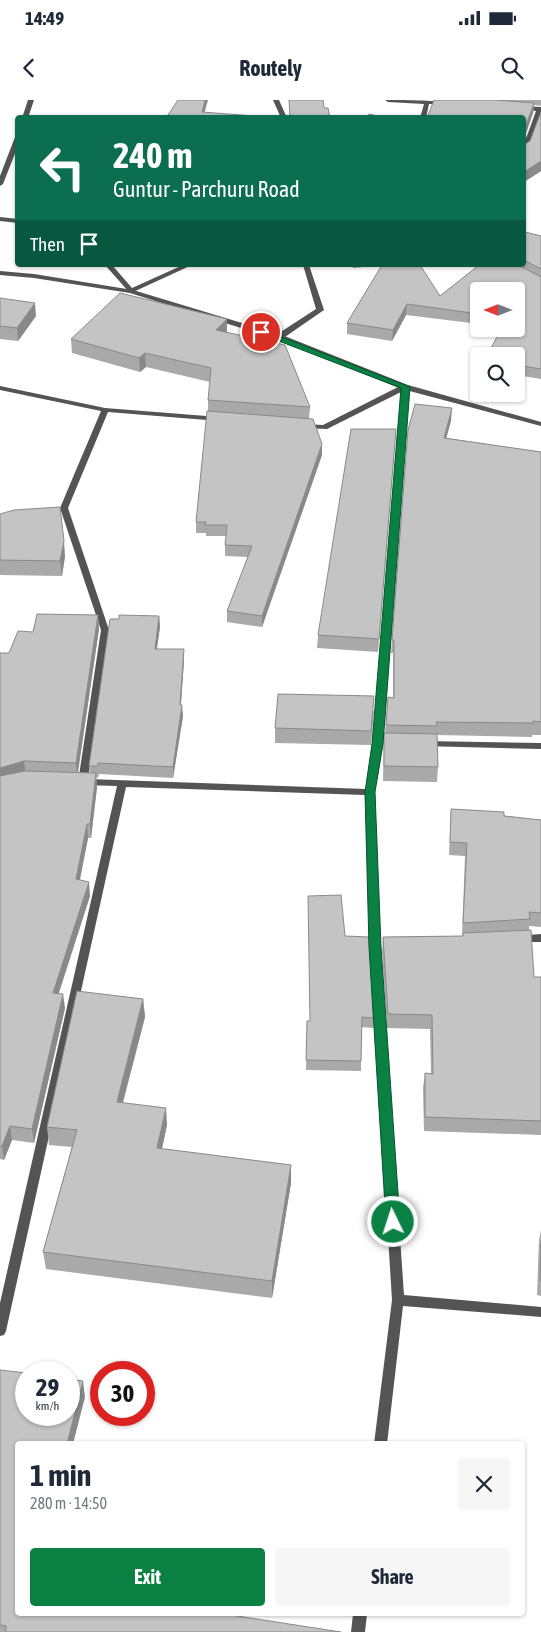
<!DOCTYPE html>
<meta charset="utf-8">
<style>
:root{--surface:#fff;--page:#f6f6f7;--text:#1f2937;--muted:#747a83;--accent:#0b8043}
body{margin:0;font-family:"Asap Condensed",sans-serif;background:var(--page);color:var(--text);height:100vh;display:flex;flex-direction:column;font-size:19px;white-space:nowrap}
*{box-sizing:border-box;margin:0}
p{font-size:16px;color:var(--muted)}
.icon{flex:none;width:28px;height:28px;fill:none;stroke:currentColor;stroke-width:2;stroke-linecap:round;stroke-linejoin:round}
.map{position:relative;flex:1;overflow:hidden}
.panel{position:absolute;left:15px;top:1341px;width:510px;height:175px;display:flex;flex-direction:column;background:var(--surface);border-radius:5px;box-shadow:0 1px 4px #0004}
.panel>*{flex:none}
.top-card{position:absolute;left:15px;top:15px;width:511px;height:152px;border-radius:5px;box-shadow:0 1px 4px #0004;background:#0b6e4f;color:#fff;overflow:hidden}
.needle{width:32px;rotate:270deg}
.fabs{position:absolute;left:470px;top:182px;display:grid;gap:10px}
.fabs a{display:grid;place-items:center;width:55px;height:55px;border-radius:5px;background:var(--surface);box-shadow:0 1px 4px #0004;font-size:25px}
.speed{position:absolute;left:15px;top:1261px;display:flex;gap:10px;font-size:25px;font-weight:700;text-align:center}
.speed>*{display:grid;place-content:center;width:65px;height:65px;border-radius:50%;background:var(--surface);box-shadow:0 1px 4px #0004;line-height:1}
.speed small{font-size:12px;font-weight:400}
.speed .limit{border:8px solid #d22;background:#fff;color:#111}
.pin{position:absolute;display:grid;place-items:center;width:42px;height:42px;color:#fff;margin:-21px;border:2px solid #fff;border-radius:50%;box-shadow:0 1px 5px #0007}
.me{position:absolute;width:55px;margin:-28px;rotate:356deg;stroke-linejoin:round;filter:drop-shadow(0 0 4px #0008)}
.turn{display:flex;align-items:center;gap:18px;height:105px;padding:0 15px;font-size:22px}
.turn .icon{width:65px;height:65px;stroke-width:2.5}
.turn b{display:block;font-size:35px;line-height:42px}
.then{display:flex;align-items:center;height:48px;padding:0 15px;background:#0003;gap:10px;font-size:19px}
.round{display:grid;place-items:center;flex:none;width:52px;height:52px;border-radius:5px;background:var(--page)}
.headline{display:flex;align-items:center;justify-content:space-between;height:85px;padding:0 15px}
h1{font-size:30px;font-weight:700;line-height:38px}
.primary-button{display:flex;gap:10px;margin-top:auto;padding:10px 15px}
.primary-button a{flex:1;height:58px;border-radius:5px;background:var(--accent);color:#fff;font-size:20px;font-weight:700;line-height:58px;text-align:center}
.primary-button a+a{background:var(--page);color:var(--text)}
.status{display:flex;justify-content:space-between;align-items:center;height:35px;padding:0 25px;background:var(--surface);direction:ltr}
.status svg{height:14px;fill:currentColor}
header{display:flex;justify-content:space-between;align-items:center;height:65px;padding:0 15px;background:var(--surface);font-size:22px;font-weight:700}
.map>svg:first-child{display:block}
</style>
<div class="status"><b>14:49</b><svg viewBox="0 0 49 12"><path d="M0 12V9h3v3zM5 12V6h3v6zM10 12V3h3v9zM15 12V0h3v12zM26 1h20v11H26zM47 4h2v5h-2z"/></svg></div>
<header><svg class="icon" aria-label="back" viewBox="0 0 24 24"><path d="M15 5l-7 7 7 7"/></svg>Routely<svg class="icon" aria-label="search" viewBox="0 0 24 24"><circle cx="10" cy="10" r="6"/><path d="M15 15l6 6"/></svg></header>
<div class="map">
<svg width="541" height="1532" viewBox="0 0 541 1532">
<rect width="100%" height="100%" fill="#fff"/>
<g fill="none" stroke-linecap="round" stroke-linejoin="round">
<g fill="#545454" fill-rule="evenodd">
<path d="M273 0H279L287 18H281Z"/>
<path d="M385 0C400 0 437 0 448 3L445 5 429 4 426 18H420L424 4 388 2Z"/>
<path d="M522 6 541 7V14L527 51 524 53V44L536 11 520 9V7Z"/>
<path d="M0 117 18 119V123L0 121Z"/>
<path d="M105 165H112L132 188 183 165H192L131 193 129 192Z"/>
<path d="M303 165H309L324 210 282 239H276V235L316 209Z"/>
<path d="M402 285H405L409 287 383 643 375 692 380 847 404 1195 541 1207V1217L403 1206 387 1344H374L392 1200 370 847 365 695 126 687 6 1231 4 1235 0 1236V1203L117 686 83 685 78 682 101 530 60 408 101 311 0 290V286L105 308 219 317 223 319 219 321 108 312 68 408 109 530 88 679 366 689 373 643 401 292 327 329 303 328 299 326 303 324 323 325Z"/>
<path d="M425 641 541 643V649L422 646 420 644Z"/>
<path d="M541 834V842H515L514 839 515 836Z"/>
<path d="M353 1514H367L365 1532H351Z"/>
</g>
<g fill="#545454" fill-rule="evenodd">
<path d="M28 0H34L28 18H22Z"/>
<path d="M18 35V46L3 84 0 86V76L15 37Z"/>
<path d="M0 171 34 174 133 190 282 235 408 285 541 322V326L402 289 276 239 130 193 34 178 0 175Z"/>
</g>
</g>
<g fill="#a9a9a9">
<path d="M434 0H541V6L534 5 533 13 524 39 525 44 530 41 541 12V71L524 82Z"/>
<path d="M524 133 541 136V279L516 275V191H479V224L406 215 392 241 347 234V223L382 165 440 196 479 165H524Z"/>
<path d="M0 198 36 216 18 241 0 239Z"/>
<path d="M227 219V232L310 307 309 319 322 355 262 527 227 522V511L248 457 225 456V445L226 436H206V433H196V422L208 311V300L210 282 146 267 140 272 72 253 71 239Z"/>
<path d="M451 321 446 338 541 352V635H532V637L437 635 438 667 437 682 383 681 384 633 385 634 388 597 393 598V553H391L408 330Z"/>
<path d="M396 329 378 552 317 548 318 535Z"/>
<path d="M0 414 65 456 62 476 0 475Z"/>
<path d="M98 515 99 529 78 673H90L89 666 119 519 159 516 160 527 157 549 184 560 181 605 183 616 173 678 99 674 98 678 96 677 97 687 91 738H88L80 780 90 796 59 893 65 908 34 1043 12 1040 4 1060 0 1059V553H9L33 532Z"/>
<path d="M374 611 371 645 275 643V628Z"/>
<path d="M451 709 541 720V827L529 826V830L534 877H541V1035L424 1031 423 988 425 973H431L430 929 387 928 382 852 383 837 462 836 465 756 449 755Z"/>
<path d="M345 836 374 918 373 928 361 927V971L306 970 307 921H310Z"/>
<path d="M143 899 145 917 123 1003 167 1025 162 1049 291 1065V1083L272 1198 46 1169 43 1152 72 1047 49 1045 47 1027Z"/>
<path d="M541 1130V1196L537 1195 539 1140Z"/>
<path d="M0 1270 85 1297 18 1514 341 1532H0Z"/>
</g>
<g fill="#898989">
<path d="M205 0H208L203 18 202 12Z"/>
<path d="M534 3 533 13 524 39V31Z"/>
<path d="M541 61V71L524 82V72Z"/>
<path d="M353 165H382L353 168Z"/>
<path d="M35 203 36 216 18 241 17 228Z"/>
<path d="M407 204 406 215 392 241 393 230Z"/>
<path d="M227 219V233L216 230Z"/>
<path d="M145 253 146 267 140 272 139 258Z"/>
<path d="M452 308 451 321 443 350 444 338Z"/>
<path d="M322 344V355L262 527V516Z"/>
<path d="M64 441 65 456 62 476 60 461Z"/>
<path d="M98 515 99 529 77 677 76 663Z"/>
<path d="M159 516 160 527 155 560V549Z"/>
<path d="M184 549V560L180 616V605Z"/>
<path d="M182 605 183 616 173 678V667Z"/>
<path d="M24 661 26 675 0 682V668Z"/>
<path d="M96 673 97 687 91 738 90 724Z"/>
<path d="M87 724 88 738 77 793 76 779Z"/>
<path d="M89 782 90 796 54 907 53 893Z"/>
<path d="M63 894 65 908 34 1043 32 1029Z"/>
<path d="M143 899 145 917 118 1020 117 1002Z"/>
<path d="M166 1008 167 1025 158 1066 157 1048Z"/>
<path d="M10 1026 12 1040 4 1060 2 1046Z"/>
<path d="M291 1065V1083L272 1198V1181Z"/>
<path d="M83 1281 85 1297 73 1344H67Z"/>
</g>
<g fill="#c4c4c4" stroke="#898989">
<path d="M178 0H205L202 12 281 18H166Z"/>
<path d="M289 0H323L324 8H328L330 18H290Z"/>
<path d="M434 0H495L534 3 524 31V18H427Z"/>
<path d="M541 12V61L524 72V37L525 44 530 41Z"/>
<path d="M369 14 386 18H367Z"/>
<path d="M525 132 541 136V169L524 160V133Z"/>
<path d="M382 165H420L440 196 479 165H518L541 177V269L516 265V256H487L501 229H516V191H479V214L407 204 393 230 347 223Z"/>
<path d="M120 193 227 219 216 230 285 245 310 307 208 300 211 268 145 253 139 258 71 239Z"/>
<path d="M0 198 35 203 17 228 0 226Z"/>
<path d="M415 304 452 308 444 338 541 352V622L533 621 534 623 436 622 437 626 386 625 388 597 394 598V540H392L408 330Z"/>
<path d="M207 311 313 319 322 344 262 516 227 511 252 446 225 445 227 425H205L206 422H196Z"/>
<path d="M351 329H396L379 539 318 535Z"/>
<path d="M60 407 64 441 60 461 0 460V414L14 410Z"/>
<path d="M37 514 98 515 76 663 24 661 0 668V553H9L18 531 33 532Z"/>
<path d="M119 515 159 516 155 549H184L180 605H182L173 667 98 663V666H89L110 519H119Z"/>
<path d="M278 594 374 596 371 631 275 628Z"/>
<path d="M384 633 437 634 438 667 384 666Z"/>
<path d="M25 671 96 673 90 724H87L76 779 89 782 53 893 63 894 32 1029 10 1026 2 1046H0V676Z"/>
<path d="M451 709 504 712V716L541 720V813L529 812 530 819 463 823 467 743 450 742Z"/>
<path d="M341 795 345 836 369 837 374 918 362 917 361 961 306 960 307 921H310L308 796Z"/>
<path d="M531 830 534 877H541V1021L425 1017V973L433 974 432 915 388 914 383 837 463 836V833Z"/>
<path d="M77 891 143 899 117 1002 166 1008 157 1048 291 1065 272 1181 43 1152 77 1030 47 1027Z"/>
<path d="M541 1144V1181H540Z"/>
<path d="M0 1270 26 1273V1315H69V1279L83 1281 67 1344H18V1514H224L341 1532H6V1526L0 1525Z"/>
</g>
<path fill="#0b8043" stroke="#07532c" d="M261 229 410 287 383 644 375 692 381 847 400 1122 398 1126 393 1127 388 1126 386 1122 369 847 365 692 372 644 401 288 258 233 257 232Z"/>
</svg>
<div class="fabs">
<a><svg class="needle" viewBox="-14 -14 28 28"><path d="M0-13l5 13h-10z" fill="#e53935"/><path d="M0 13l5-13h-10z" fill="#747a83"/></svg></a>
<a><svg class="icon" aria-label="search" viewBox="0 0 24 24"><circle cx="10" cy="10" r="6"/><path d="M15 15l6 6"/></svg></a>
</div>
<div class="speed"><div>29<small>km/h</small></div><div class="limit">30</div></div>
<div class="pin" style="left:261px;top:232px;background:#d93025"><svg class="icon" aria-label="arrive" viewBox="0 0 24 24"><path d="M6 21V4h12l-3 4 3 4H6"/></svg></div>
<svg class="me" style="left:393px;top:1122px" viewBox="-20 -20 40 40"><circle r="17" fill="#0b8043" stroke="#fff" stroke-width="3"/><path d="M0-11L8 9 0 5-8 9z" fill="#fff"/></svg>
<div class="top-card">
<div class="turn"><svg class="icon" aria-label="left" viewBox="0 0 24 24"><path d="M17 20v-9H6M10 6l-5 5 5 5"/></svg><div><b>240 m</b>Guntur - Parchuru Road</div></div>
<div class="then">Then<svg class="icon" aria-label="arrive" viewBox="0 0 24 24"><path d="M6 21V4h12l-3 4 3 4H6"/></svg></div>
</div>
<section class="panel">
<div class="headline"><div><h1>1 min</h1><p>280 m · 14:50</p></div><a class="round"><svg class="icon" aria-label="close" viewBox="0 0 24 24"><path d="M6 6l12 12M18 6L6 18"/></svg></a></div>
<div class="primary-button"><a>Exit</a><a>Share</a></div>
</section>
</div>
